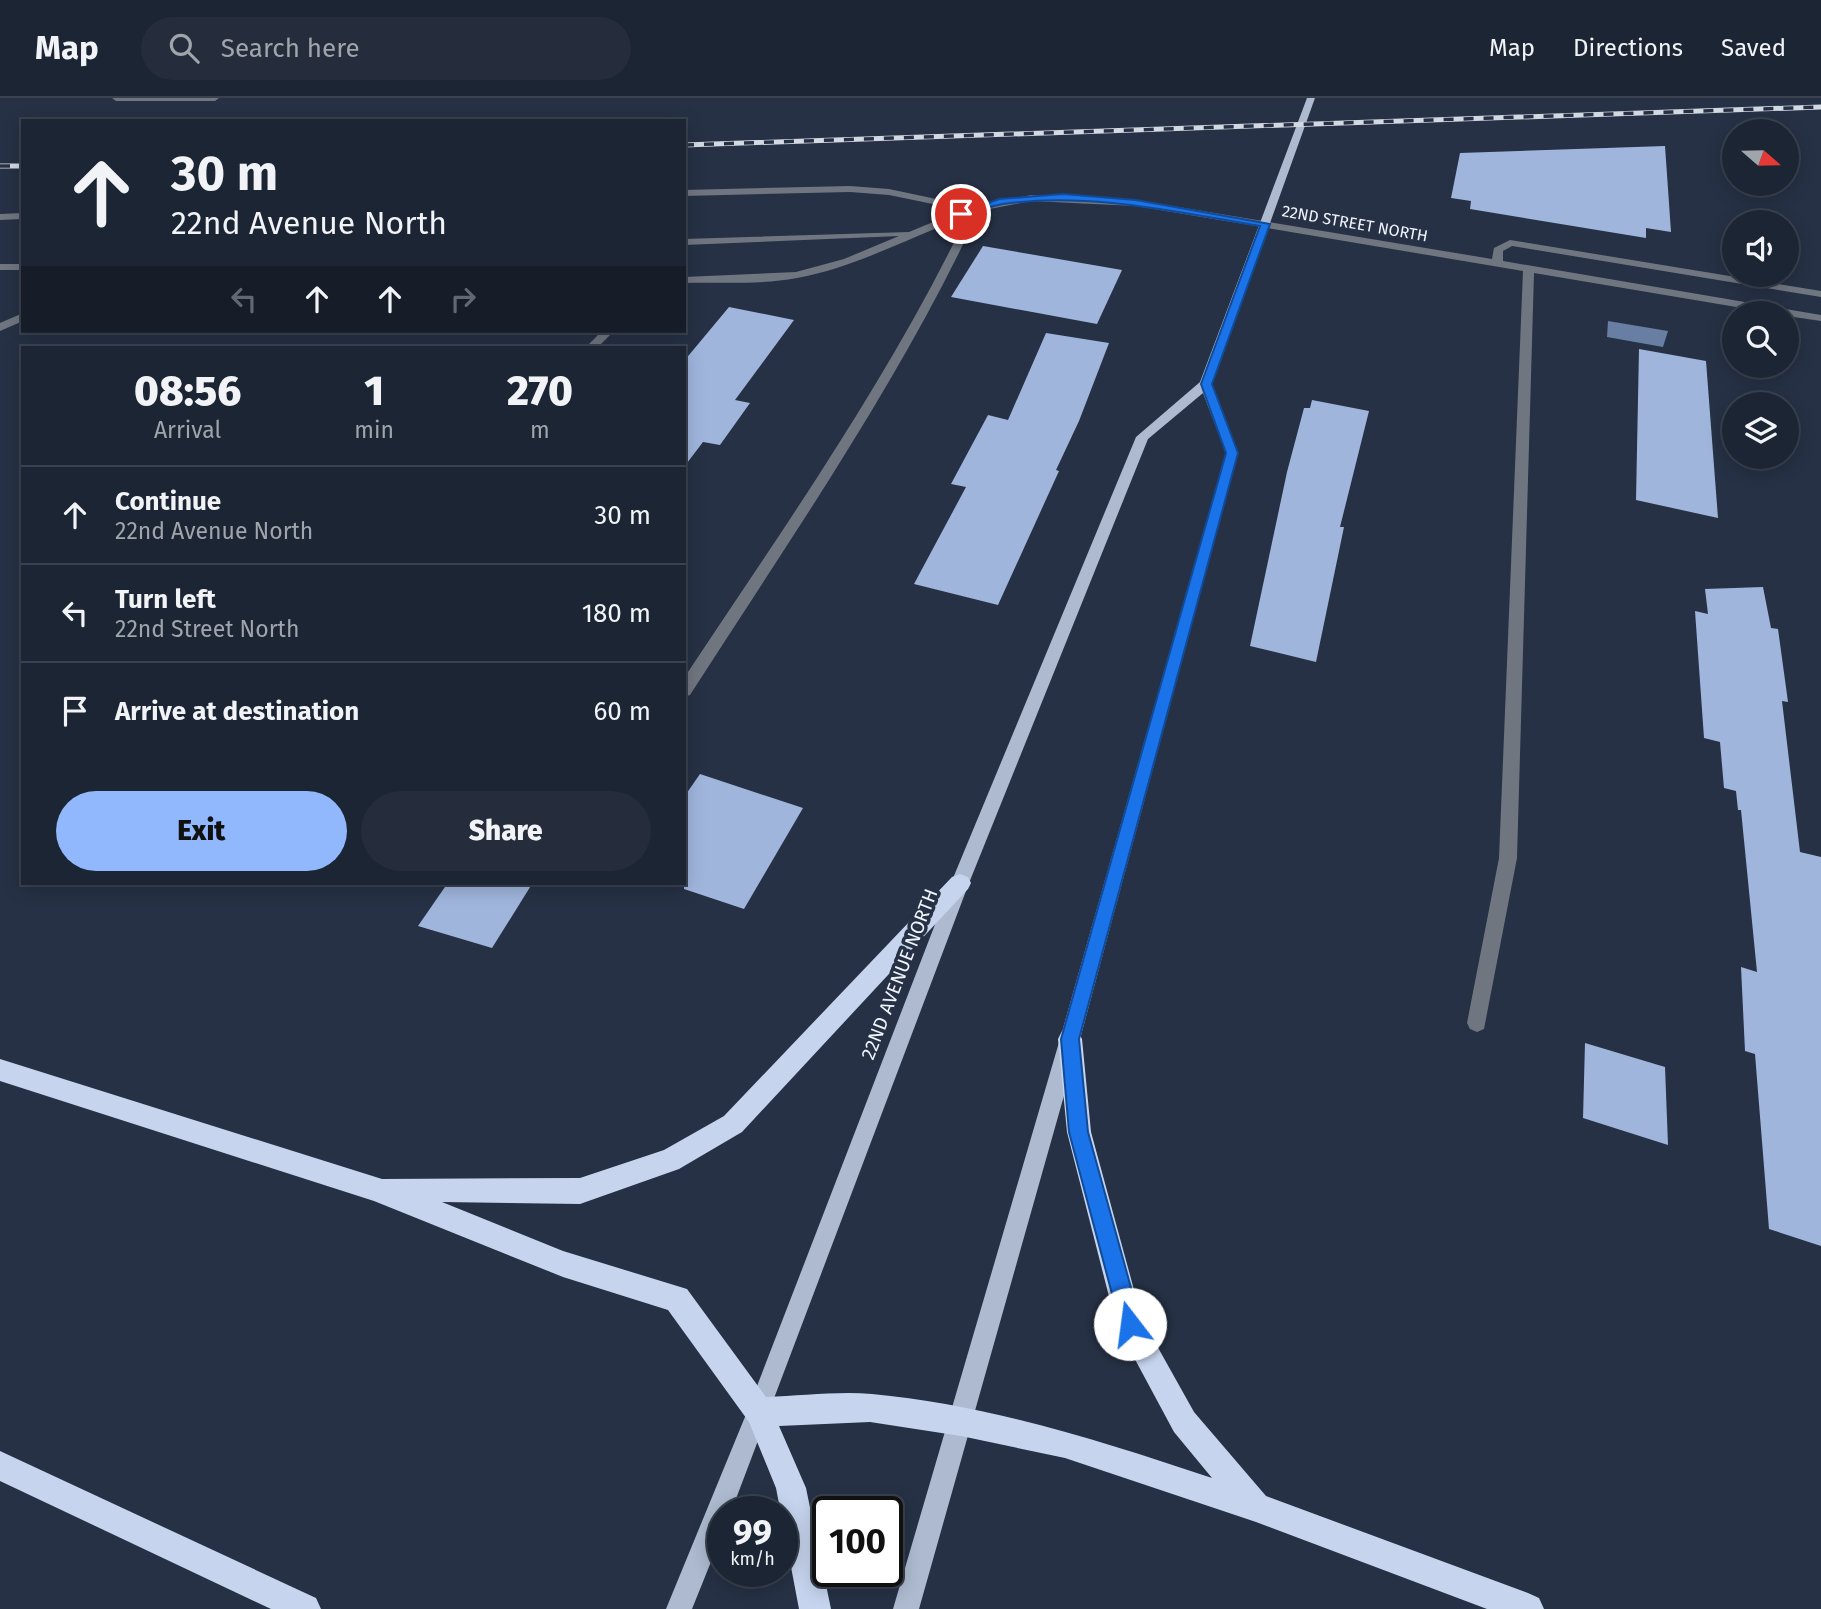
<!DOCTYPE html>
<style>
:root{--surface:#1c2534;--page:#252d3c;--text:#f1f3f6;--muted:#a0a5ac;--line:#3a424f;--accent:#91b8fd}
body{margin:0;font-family:"Fira Sans",sans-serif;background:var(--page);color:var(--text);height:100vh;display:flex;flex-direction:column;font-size:26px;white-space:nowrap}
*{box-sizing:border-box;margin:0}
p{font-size:23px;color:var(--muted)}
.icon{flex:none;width:38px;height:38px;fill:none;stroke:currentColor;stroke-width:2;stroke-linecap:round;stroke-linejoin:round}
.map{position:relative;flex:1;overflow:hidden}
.drawer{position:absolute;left:21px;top:248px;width:665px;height:539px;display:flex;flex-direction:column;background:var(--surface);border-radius:0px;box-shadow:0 4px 18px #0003,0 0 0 2px var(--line)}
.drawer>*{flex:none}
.guide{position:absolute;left:21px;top:21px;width:665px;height:214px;border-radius:0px;box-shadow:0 4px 18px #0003,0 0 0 2px var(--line);background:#1c2534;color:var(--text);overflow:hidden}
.needle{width:46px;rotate:110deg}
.controls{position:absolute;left:1722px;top:21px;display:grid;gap:14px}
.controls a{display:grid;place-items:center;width:77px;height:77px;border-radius:50%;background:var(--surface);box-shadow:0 4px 18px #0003,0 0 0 2px var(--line);font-size:35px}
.speed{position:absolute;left:707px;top:1398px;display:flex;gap:14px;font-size:35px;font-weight:700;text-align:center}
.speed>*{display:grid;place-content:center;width:91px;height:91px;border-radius:50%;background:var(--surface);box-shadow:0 4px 18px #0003,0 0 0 2px var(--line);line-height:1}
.speed small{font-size:18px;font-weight:400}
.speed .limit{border:4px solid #111;border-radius:10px;background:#fff;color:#111}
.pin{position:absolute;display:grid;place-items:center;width:60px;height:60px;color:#fff;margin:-30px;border:4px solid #fff;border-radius:50%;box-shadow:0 2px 7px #0007}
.me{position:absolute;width:77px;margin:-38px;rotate:345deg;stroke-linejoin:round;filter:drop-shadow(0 0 5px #0008)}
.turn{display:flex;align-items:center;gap:24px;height:147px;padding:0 35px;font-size:32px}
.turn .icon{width:91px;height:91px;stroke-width:2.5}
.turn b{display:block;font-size:49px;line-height:60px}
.lanes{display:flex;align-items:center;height:66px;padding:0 35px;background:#0003;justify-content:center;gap:35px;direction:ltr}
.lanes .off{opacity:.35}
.eta{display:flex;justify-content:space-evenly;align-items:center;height:119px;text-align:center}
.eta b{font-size:42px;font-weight:800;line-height:49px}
.action{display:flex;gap:14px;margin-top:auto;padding:14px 35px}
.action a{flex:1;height:80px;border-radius:42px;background:var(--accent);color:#111;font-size:28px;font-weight:800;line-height:80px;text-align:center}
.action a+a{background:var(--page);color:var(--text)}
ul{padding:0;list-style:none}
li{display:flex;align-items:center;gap:21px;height:98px;padding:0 35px;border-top:2px solid var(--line)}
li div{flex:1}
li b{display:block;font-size:26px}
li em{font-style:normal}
header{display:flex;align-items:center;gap:42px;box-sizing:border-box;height:98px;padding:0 35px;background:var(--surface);border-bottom:2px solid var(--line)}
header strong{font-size:33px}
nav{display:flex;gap:38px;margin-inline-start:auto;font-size:24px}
.search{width:490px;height:63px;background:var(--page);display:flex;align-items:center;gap:18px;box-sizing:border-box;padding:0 24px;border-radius:38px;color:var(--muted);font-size:26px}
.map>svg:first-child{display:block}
</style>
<header>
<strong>Map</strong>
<div class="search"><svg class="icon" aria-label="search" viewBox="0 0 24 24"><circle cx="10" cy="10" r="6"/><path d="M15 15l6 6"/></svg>Search here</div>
<nav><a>Map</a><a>Directions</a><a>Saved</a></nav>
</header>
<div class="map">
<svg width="1821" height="1511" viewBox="0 0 1821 1511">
<rect width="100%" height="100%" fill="#263145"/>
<path fill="#697ea3" d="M1608 223 1668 233 1663 249 1607 239Z"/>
<g fill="#9fb5dc">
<path d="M1665 48 1671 134 1646 130V140L1470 111 1471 103 1451 100 1460 55Z"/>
<path d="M983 148 1122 172 1097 226 951 199Z"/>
<path d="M729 209 794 222 735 302 750 305 720 347 703 344 684 369V263Z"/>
<path d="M1046 235 1109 245 1079 323 1056 372 1059 373 998 507 914 486 966 389 951 386 988 317 1008 322Z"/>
<path d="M1639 251 1706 263 1718 420 1636 402Z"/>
<path d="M1312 302 1369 313 1340 429H1344L1316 564 1250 548 1287 374 1304 310H1310Z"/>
<path d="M1763 489 1771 530 1778 531 1788 604 1782 603 1800 754 1821 759V1148L1769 1131 1755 956 1745 953 1741 869 1757 874 1741 712H1738L1736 693 1724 690 1720 644 1704 640 1695 513 1708 516 1705 491Z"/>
<path d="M700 676 803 710 744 811 684 791V699Z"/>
<path d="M447 786H532L492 850 418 828Z"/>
<path d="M1585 945 1665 969 1668 1047 1583 1020Z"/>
</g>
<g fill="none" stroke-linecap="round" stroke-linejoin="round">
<g fill="#707680" fill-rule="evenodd">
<path d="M112 0H219L215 3H116Z"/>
<path d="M850 88 889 91 974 109 1031 97 1136 102 1492 161 1494 150 1510 142 1821 193V199L1512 148 1503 153V163L1821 217V223L1787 218V215H1772L1534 175 1517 760 1484 931 1477 934 1470 931 1467 925 1499 760 1523 173 1136 108 1031 103 979 113C901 282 790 441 690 597L684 599V580C783 431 890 279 967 118 910 139 857 169 797 180 760 187 721 184 684 185V179L796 174 844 161 899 138 684 147V141L909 134 962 112 889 97 850 94 684 98V92Z"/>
<path d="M23 115V121L0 122V116Z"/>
<rect x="0" y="166" width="23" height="6"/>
<path d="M23 215V223L0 233V225Z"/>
<path d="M602 233H614L597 250H585Z"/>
</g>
<path fill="#adbacf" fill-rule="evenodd" d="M1307 0H1315L1212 286 1238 355 1080 941 919 1511H893L1060 941 1226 355 1203 295 1148 341 969 785 731 1414H723V1434L692 1511H666L747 1314 951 785 1136 339 1200 284Z"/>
<g fill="#c6d4ee" fill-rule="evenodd">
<path d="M960 776 968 779 971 785 968 791 742 1034 679 1071 580 1106 442 1104 563 1153 687 1191 766 1299C800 1298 838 1293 872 1296 989 1307 1101 1343 1212 1380L1174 1334 1116 1226 1067 1034 1058 941 1062 933 1070 930 1078 933 1082 941 1091 1034 1142 1221 1194 1314 1266 1398 1528 1495 1539 1500 1544 1511H1487L1256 1424 1065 1360 961 1338 870 1324 779 1328 806 1390 831 1511H799L776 1390 749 1324 668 1212 563 1179 374 1103 0 983V961L382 1081 580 1080 664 1052 724 1018 952 779Z"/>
<path d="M0 1353 316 1500 321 1511H271L0 1383Z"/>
</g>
<g stroke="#d3d9e2" stroke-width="5">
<g id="rail">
<path d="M684 47 1821 9"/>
<path d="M0 68H23"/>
</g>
</g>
<use href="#rail" stroke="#263145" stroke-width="3.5" stroke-dasharray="10" stroke-linecap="butt"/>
</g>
<path fill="#1a73e8" stroke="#114b97" stroke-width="2" d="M1063 96 1136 102 1270 126 1212 286 1238 355 1079 941 1088 1034 1141 1226 1137 1233 1130 1236 1123 1233 1120 1226 1069 1034 1061 941 1226 355 1201 286 1260 128C1175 114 1088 94 1003 106 989 108 975 115 961 119L957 116 999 101Z"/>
<g text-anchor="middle" stroke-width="7" stroke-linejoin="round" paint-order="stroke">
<g font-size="16" fill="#f0f5fd" stroke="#263145">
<text transform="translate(1355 125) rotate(10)" y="6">22ND STREET NORTH</text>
</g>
<g font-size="19" fill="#f0f5fd" stroke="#263145">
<text transform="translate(899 876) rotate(-69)" y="7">22ND AVENUE NORTH</text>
</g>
</g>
</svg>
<div class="controls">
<a><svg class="needle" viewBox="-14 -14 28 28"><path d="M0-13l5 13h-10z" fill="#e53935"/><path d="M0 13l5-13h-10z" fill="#a0a5ac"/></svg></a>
<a><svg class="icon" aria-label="sound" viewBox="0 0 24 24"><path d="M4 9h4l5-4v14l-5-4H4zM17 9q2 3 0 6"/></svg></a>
<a><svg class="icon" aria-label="search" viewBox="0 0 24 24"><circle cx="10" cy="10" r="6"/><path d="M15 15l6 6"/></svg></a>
<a><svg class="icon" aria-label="layers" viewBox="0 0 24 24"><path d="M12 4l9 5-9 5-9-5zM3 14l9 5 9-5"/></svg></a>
</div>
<div class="speed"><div>99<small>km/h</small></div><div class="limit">100</div></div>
<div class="pin" style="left:961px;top:116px;background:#d93025"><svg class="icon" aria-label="arrive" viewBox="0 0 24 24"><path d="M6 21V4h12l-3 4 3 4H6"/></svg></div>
<svg class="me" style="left:1130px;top:1226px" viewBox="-20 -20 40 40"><circle r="19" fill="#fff"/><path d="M0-13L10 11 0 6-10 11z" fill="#1a73e8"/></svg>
<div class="guide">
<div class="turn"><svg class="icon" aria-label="ahead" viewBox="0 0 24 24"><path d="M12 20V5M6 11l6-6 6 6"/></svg><div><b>30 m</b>22nd Avenue North</div></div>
<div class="lanes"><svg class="icon off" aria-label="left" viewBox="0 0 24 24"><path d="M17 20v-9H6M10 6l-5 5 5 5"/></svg><svg class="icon" aria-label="ahead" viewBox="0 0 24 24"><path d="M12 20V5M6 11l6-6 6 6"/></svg><svg class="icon" aria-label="ahead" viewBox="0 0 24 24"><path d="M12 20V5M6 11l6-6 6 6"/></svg><svg class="icon off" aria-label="right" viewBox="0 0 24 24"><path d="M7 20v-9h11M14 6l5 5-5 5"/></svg></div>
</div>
<section class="drawer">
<div class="eta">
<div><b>08:56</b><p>Arrival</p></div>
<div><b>1</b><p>min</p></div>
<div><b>270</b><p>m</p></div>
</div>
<ul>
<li><svg class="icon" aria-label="ahead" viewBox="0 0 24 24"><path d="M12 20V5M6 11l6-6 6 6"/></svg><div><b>Continue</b><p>22nd Avenue North</p></div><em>30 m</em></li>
<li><svg class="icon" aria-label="left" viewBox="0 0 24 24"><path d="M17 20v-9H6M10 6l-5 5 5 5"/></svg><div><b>Turn left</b><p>22nd Street North</p></div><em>180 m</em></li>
<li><svg class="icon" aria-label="arrive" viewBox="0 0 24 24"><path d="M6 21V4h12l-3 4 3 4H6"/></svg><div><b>Arrive at destination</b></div><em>60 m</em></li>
</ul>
<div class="action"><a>Exit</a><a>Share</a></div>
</section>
</div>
